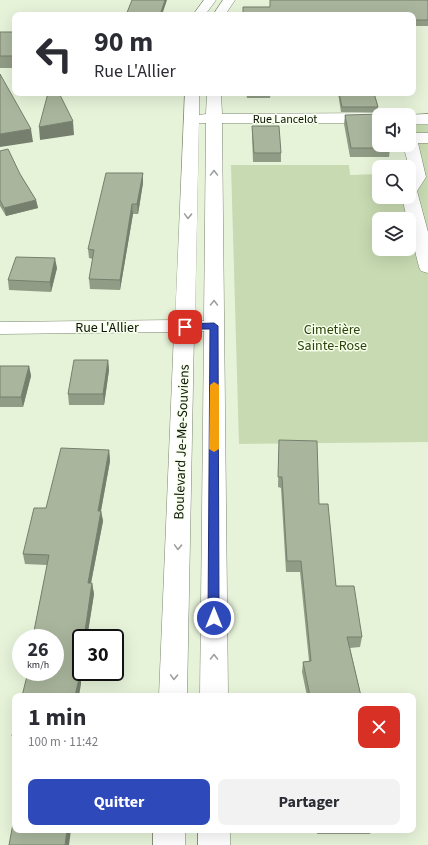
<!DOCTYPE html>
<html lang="fr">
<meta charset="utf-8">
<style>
:root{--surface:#fff;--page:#f2f2f3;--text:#2b2b33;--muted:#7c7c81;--accent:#2e49ba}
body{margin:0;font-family:"Source Sans 3",sans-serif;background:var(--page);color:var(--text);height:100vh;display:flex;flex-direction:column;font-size:15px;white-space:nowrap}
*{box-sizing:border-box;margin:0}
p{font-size:13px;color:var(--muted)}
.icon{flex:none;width:22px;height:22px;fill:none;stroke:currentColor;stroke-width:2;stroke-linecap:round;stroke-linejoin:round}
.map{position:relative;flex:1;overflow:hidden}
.panel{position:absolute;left:12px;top:693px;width:404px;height:140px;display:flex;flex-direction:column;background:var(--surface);border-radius:8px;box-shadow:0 4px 16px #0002}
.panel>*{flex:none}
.top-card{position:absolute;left:12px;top:12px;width:404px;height:84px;border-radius:8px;box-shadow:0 4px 16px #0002;background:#fff;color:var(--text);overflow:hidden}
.controls{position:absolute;left:372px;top:108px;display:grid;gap:8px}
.controls a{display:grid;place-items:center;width:44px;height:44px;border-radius:8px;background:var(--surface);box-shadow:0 4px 16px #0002;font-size:20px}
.speed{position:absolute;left:12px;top:629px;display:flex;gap:8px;font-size:20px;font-weight:700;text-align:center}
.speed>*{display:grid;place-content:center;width:52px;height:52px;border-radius:50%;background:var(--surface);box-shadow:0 4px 16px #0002;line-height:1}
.speed small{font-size:10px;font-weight:400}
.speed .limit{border:2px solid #111;border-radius:6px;background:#fff;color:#111}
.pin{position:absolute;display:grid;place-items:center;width:34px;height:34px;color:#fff;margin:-17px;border-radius:8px;box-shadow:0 2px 6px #0006}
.me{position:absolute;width:44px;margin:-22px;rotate:0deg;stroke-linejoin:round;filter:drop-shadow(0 0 3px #0008)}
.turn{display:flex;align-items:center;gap:14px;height:84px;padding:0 16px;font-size:18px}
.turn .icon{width:52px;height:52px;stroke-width:2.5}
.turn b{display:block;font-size:28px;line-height:34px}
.round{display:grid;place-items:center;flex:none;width:42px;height:42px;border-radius:8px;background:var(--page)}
.overview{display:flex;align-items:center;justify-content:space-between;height:68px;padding:0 16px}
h1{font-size:24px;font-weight:700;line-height:30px}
.cta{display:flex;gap:8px;margin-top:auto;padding:8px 16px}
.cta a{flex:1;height:46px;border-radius:8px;background:var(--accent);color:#fff;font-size:16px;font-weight:700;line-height:46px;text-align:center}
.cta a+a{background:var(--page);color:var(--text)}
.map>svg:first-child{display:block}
</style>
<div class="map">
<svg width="428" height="845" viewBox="0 0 428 845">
<rect width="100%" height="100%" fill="#e6f3d9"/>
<path fill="#c7dab1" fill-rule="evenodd" d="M409 125H428V442L239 444 231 165H349L350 175 379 174V197H409ZM379 219H409V249H379Z"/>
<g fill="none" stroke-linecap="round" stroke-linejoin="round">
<g stroke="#7c8770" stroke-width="1">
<g id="minor">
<path d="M204 0H216L205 15H193Z"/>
<path d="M223 0H235L225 15H213Z"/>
<path d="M185 93H199V115L206 114 207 93H221L222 114 379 113 384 115H379V123H222L228 696H200L204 331 194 332 187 696H159L174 332 0 334V322L175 320ZM199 123H206L204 321 195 320Z"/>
<path d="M428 114V124H409V115H407Z"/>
<path d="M409 133H428V143H418L426 177 417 191 428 232V273L421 271 419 267 409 227V219H407L402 197H409V167L403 145H409Z"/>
<rect x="153" y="830" width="32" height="15"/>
<rect x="198" y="830" width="32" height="15"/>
</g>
</g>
<use href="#minor" fill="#fff" fill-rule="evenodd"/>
</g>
<g fill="#919c86">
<path d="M428 0V26H413V15Z"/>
<rect x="0" y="32" width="15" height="36"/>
<path d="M246 93H271L270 98H247Z"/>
<path d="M338 93H374L378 107 377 112H341Z"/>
<path d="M345 115 390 148 389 157H350L344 124Z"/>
<path d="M252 126 281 153V162H253L252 135Z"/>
<path d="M0 151 20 174 36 200 38 208 6 216 0 206Z"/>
<path d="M143 173V183L138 214H133L120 290 90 289 89 279 93 259 89 258 88 249Z"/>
<path d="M57 268 51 292 9 290 8 280Z"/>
<path d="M108 360 109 370 104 405H69L68 394Z"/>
<path d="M0 366H29L31 376 23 407H0Z"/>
<path d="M279 440 319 504 336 586 362 637 360 647 350 648 361 696H307L302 672 303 662 309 661 300 572H286L281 488 278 487Z"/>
<path d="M109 450 110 461 101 511 103 521 91 583H92L94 594 87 638H81V672H82L81 679V684L55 638H33V636L47 565 25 564 23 554 46 508Z"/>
<path d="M15 723V746H14L12 736Z"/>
<path d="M317 830H371L370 834H317Z"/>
</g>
<g fill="#767f6d">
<path d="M165 0H167L162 15H160Z"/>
<path d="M73 121 74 135 40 140 39 127Z"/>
<path d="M31 129 33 142 0 147V134Z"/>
<path d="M143 173V183L138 214 137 204Z"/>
<path d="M36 200 38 208 6 216 4 208Z"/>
<path d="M132 204 133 214 120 290V280Z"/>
<path d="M55 258 57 268 51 292 50 282Z"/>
<path d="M108 360 109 370 104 405 103 394Z"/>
<path d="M29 366 31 376 23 407 21 397Z"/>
<path d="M109 450 110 461 99 521 98 511Z"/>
<path d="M101 511 103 521 89 593 88 583Z"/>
<path d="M92 583 94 594 87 638H84Z"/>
<path d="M81 655V672H82L81 678V684L79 696H75Z"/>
<path d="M67 830H71L69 845H65Z"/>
</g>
<g fill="#a9b59c" stroke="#767f6d">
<path d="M132 0H165L160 15H126Z"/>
<path d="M270 0H428V20H413V15H243V7H270Z"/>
<rect x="0" y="32" width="15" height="24"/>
<path d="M0 74 31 129 0 134Z"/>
<path d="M48 93H59L73 121 39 127Z"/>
<path d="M339 93H374L378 107H342Z"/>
<path d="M381 114 382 115H379V145H390V148H351L345 115Z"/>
<path d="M252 126H279L281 153H254Z"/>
<path d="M8 149 20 174 36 200 4 208 0 200V151Z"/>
<path d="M106 173H143L137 204H132L120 280 89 279 94 250 88 249Z"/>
<path d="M16 257 55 258 50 282 8 280Z"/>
<path d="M74 360H108L103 394H68Z"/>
<path d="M0 366H29L21 397H0Z"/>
<path d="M279 440 317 441 319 504H328L336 586H354L362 637H347L361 696H310L303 662 311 661 301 561H287L282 477H278Z"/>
<path d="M61 448 109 450 98 511H101L88 583H92L84 638H81V655L78 674H80L75 696H22L28 672H55V638H37V637L33 636 49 555 23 554 34 508H46Z"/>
<path d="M15 723V737L12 736Z"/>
<path d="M15 813V830H67L65 845H9Z"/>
</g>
<defs><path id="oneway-chevron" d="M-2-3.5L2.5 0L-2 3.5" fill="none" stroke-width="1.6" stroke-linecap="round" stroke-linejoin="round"/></defs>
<g stroke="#9fa19d">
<use href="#oneway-chevron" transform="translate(214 173) rotate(-90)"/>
<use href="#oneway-chevron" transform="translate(188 216) rotate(92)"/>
<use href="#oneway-chevron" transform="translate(214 303) rotate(-90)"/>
<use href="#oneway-chevron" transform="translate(178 547) rotate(92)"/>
<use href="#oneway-chevron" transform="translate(214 657) rotate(-90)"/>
<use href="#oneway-chevron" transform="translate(174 677) rotate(92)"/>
</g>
<path fill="#2e49ba" stroke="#1e2f79" d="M214 323 218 326 219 618 218 621H210L208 618 210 329H185L181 327 185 324Z"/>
<path fill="#f59e0b" d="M214 382 219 385V449L214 452 209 449 210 385Z"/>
<g text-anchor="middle" stroke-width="3" stroke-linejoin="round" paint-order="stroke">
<g font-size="12" fill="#0f130b" stroke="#f5ffea">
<text x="285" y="123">Rue Lancelot</text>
</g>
<g font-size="14" fill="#0f130b" stroke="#f5ffea">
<text x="107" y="332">Rue L'Allier</text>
<text transform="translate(181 442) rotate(-88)" y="5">Boulevard Je-Me-Souviens</text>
</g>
<g font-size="14" fill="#2d420a" stroke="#f5ffea">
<text x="332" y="334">Cimetière<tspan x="332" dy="16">Sainte-Rose</tspan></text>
</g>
</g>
</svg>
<div class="controls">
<a><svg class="icon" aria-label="sound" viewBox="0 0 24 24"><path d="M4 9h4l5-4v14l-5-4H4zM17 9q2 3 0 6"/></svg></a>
<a><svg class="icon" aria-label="search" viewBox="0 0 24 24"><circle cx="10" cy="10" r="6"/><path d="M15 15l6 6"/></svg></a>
<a><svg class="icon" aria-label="layers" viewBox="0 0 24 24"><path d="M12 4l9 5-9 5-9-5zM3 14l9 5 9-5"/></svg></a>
</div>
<div class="speed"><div>26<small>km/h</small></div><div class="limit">30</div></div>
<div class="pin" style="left:185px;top:327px;background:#d93025"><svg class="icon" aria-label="arrive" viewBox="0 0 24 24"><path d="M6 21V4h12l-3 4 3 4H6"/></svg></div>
<svg class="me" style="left:214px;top:618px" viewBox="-20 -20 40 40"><circle r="17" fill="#2e49ba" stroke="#fff" stroke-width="3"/><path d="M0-11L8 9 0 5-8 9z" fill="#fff"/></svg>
<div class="top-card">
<div class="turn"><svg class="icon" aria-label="left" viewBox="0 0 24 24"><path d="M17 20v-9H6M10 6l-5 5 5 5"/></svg><div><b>90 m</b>Rue L'Allier</div></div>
</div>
<section class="panel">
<div class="overview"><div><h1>1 min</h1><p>100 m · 11:42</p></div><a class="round" style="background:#d93025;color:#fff"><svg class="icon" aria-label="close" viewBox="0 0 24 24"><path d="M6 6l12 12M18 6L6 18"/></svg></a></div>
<div class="cta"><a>Quitter</a><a>Partager</a></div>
</section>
</div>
